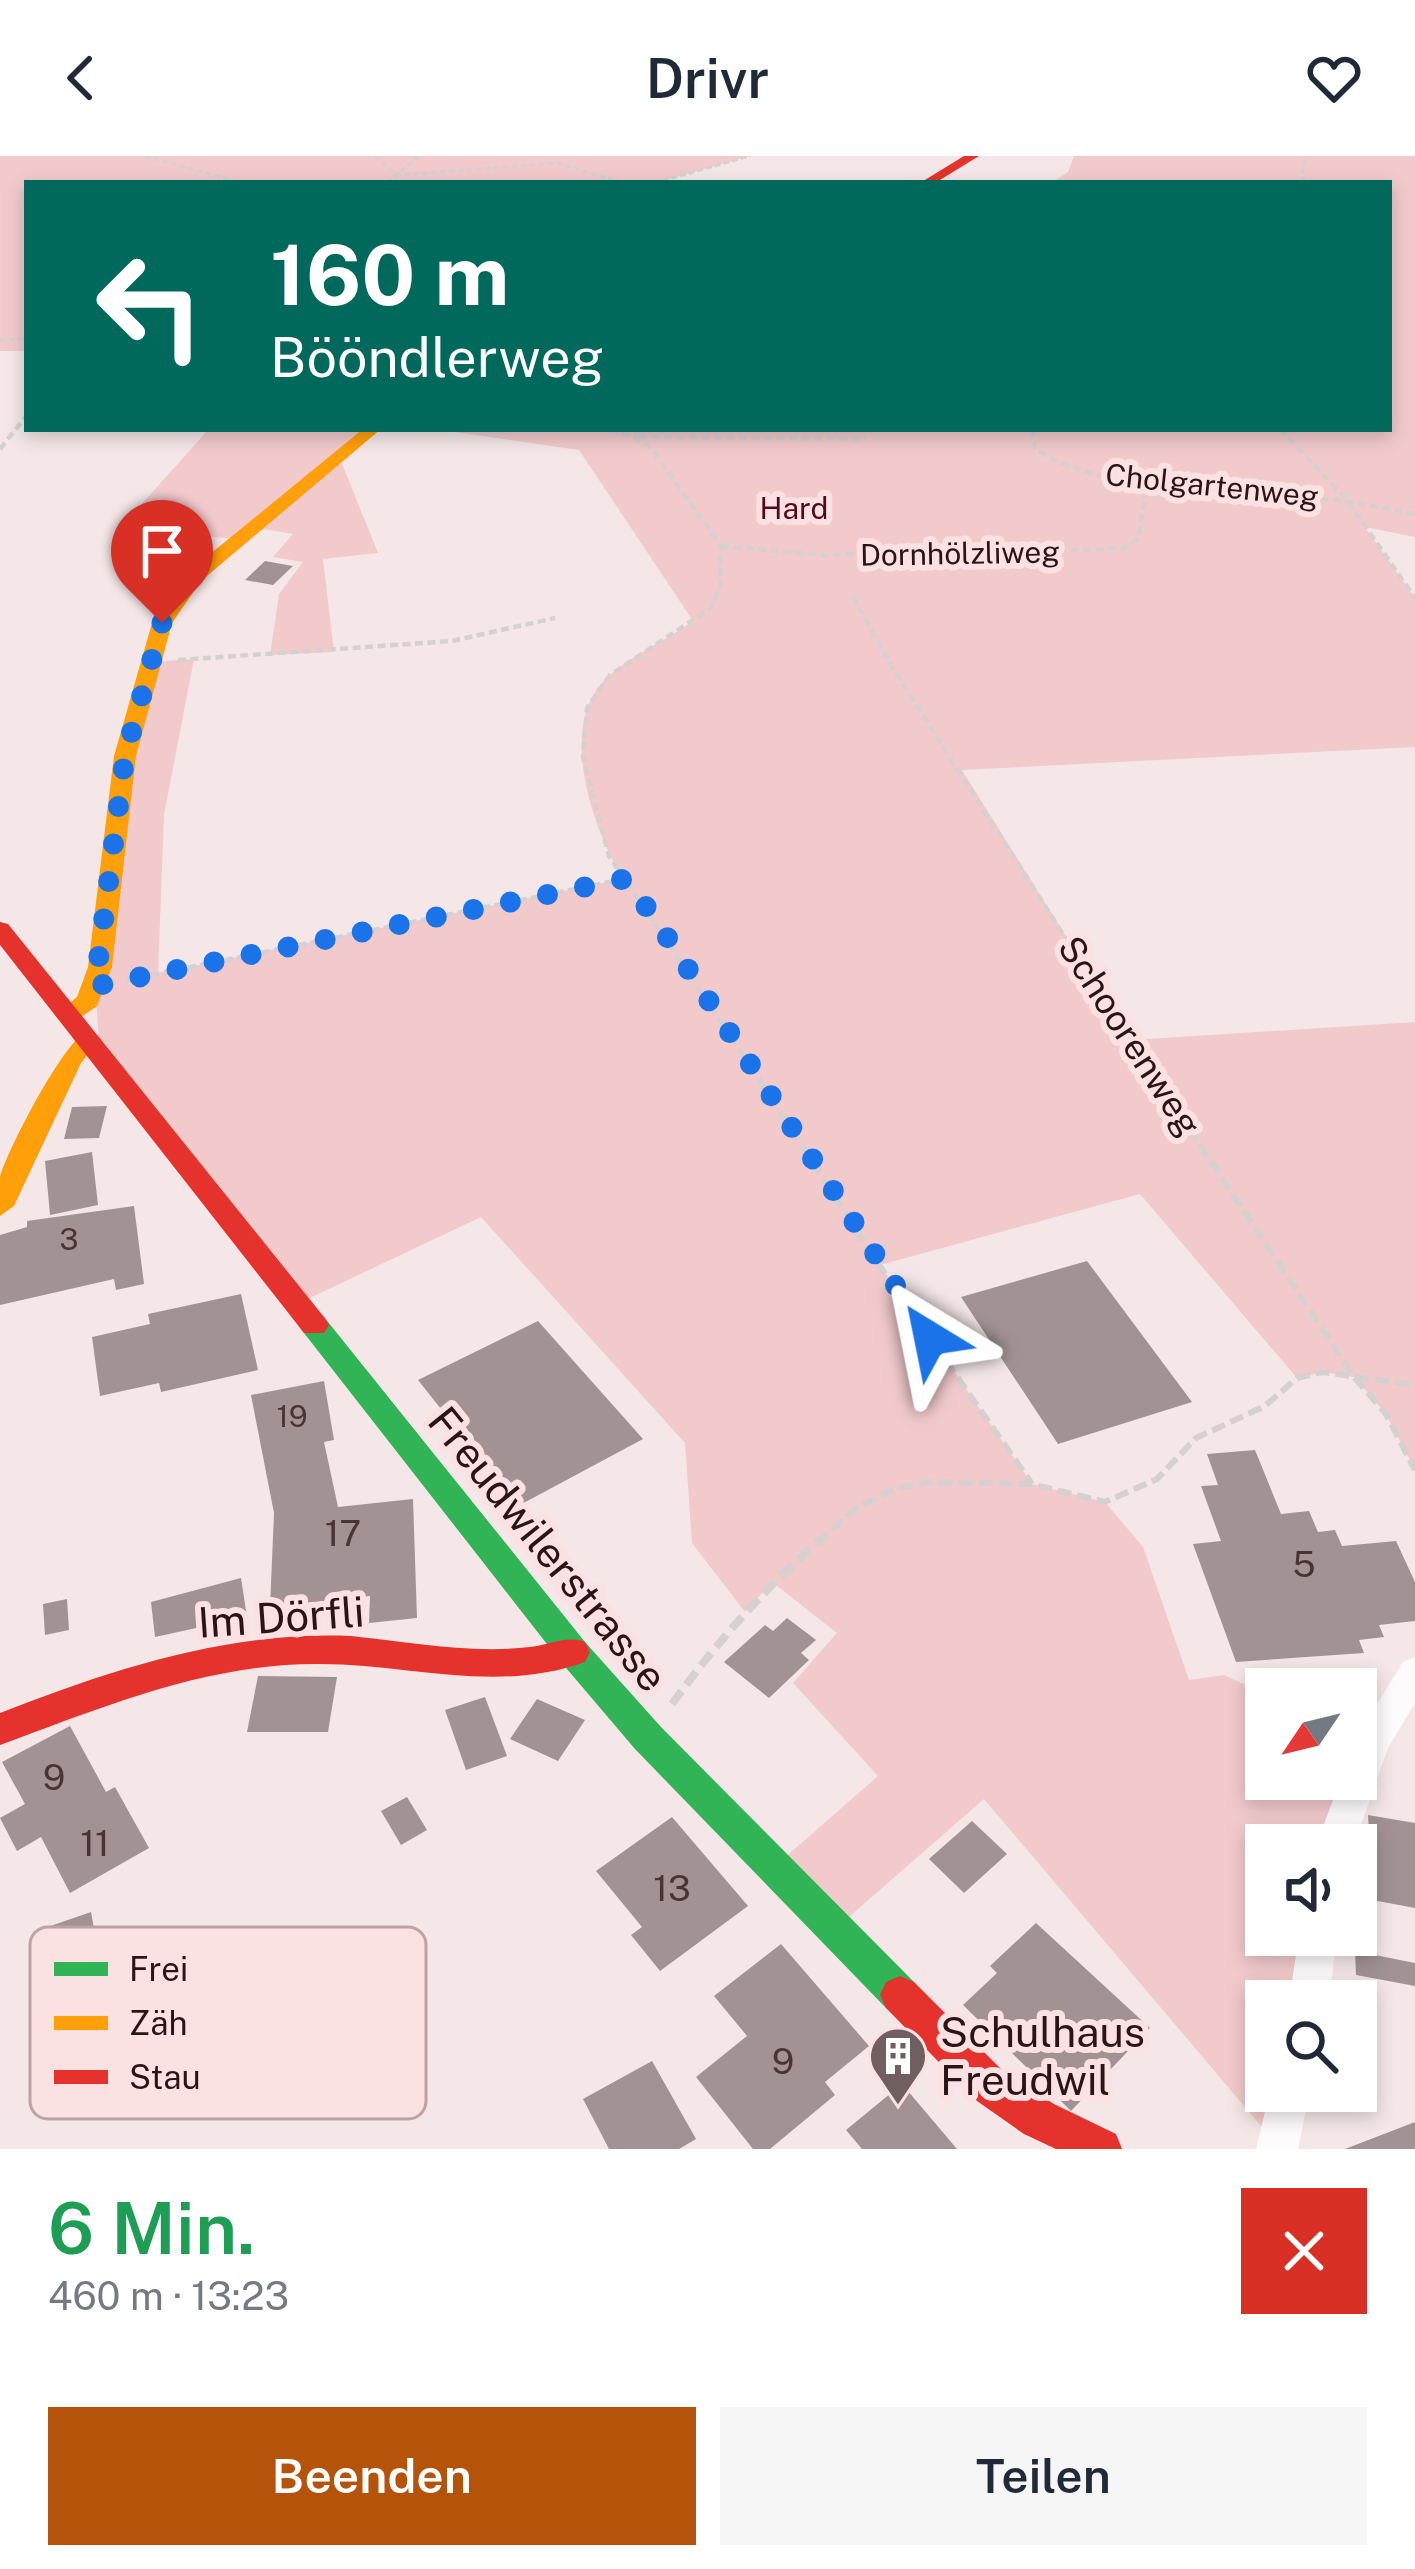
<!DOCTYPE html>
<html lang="de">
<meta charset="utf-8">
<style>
:root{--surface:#fff;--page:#f6f6f7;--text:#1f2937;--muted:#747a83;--accent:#b45309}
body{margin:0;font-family:"Public Sans",sans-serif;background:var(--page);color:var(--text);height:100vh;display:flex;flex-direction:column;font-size:45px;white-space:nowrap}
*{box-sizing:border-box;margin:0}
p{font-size:39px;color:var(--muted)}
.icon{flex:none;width:66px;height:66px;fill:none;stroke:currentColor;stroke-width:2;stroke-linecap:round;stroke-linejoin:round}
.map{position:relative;height:1993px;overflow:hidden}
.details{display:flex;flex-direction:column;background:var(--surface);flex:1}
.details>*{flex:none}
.hud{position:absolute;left:24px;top:24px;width:1368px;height:252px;border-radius:0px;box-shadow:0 6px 18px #0003;background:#00695c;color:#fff;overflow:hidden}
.needle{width:78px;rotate:235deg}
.fabs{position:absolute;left:1245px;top:1512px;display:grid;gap:24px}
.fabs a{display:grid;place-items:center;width:132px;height:132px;border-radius:0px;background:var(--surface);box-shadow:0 6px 18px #0003;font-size:60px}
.pin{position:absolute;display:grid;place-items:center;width:102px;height:102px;color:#fff;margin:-123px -51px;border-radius:50% 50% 50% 0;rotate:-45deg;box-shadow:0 0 12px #0007}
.pin .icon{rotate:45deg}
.me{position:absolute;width:132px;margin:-66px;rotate:325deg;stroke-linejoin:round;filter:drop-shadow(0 0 9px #0008)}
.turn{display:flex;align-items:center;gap:42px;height:252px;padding:0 48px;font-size:54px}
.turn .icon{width:156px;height:156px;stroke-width:2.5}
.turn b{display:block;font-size:84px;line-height:102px}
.round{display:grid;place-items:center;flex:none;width:126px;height:126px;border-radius:0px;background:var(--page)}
.summary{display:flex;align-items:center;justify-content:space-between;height:204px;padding:0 48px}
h1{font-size:72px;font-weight:600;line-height:90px;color:#1e9e55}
.action{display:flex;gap:24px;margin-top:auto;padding:24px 48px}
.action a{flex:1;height:138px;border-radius:0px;background:var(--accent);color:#fff;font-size:48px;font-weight:600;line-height:138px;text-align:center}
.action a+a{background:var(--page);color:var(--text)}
header{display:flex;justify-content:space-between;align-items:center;height:156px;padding:0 48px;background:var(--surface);font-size:54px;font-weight:600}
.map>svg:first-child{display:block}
</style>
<header><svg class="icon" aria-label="back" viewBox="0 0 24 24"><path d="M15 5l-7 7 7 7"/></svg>Drivr<svg class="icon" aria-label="heart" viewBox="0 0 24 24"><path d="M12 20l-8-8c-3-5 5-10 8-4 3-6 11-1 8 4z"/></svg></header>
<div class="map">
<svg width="1415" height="1993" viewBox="0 0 1415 1993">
<rect width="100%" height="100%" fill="#f5e7e8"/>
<g fill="#f2cacc">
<path d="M0 0H750L654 27H27V195H0Z"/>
<path d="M1074 0H1415V381L1365 371 1415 442V591L962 614 1131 884 1415 866V1314L1386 1258 1354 1221 1323 1216 1297 1222 1140 1038 880 1109 1032 1328 1105 1346 1143 1391 1189 1524 1224 1519 1266 1539V1623H1356V1580L1372 1586 1335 1689H1266V1779H1318L1309 1845H1266V1935H1290L1278 1990 984 1643 834 1774 773 1712 878 1620 793 1527 837 1477 772 1426 745 1456 692 1387 685 1287 481 1061 297 1148 99 883 95 830 150 506 194 503 164 659 158 817 623 723C594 675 559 577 601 528 625 501 665 486 693 465L579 294 434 273H1389V27H1052L1068 16Z"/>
<path d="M209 273H373L339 300 378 397 323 403 334 496 270 499 279 438 303 406 273 401 293 378 251 371 237 383 120 372Z"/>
</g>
<g fill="#a29293">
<path d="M126 397 156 398 146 415 115 414Z"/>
<path d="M265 405 293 410 273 429 245 424Z"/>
<path d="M107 950 99 982 64 983 72 951Z"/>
<path d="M92 996 98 1049 50 1059 45 1005Z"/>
<path d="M134 1050 144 1128 116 1134 114 1123 0 1149V1079L27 1071V1065Z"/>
<path d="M1087 1105 1192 1246 1058 1288 961 1141Z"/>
<path d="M241 1138 258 1214 161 1236 159 1227 100 1240 92 1181 150 1168 148 1158Z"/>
<path d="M538 1165 643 1283 518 1350 418 1224Z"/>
<path d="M324 1225 334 1284 324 1286 338 1351 413 1343 417 1462 369 1467 370 1440 270 1451 274 1357 251 1239Z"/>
<path d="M1255 1294 1281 1358 1309 1355 1318 1376 1335 1374 1342 1390 1396 1385 1415 1426V1465L1379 1469 1384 1481 1359 1484 1364 1497 1236 1506 1193 1388 1221 1385 1201 1330 1218 1329 1207 1298Z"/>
<path d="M241 1422 247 1461 155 1481 151 1446Z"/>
<path d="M67 1443 69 1474 45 1479 43 1448Z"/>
<path d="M787 1462 816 1484 801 1497 809 1504 769 1542 724 1506 765 1469 773 1475Z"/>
<path d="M258 1520 337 1521 328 1576H247Z"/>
<path d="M485 1541 507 1600 466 1614 445 1554Z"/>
<path d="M537 1543 585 1564 558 1605 510 1583Z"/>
<path d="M70 1570 106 1636 115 1631 149 1692 70 1737 41 1681 17 1695 0 1662 25 1648 2 1606Z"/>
<path d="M407 1641 427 1674 401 1689 381 1655Z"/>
<path d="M1368 1659 1415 1667V1752L1356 1741 1354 1674 1369 1677Z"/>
<path d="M672 1661 748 1750 660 1815 631 1779 642 1771 596 1715Z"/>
<path d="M972 1665 1007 1698 964 1737 929 1703Z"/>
<path d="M91 1756 108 1849 49 1870 33 1776Z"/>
<path d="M1036 1767 1150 1872 1071 1955 963 1849 997 1817 990 1810Z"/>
<path d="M781 1788 869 1890 825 1926 835 1939 770 1993H753L696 1921 747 1880 714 1840Z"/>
<path d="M1355 1795 1415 1807V1830L1356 1819Z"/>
<path d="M652 1905 696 1983 679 1993H609L583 1943Z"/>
<path d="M902 1928 957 1993H862L846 1974Z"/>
<path d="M1415 1966V1993H1345Z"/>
</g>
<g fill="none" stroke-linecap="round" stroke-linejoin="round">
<g stroke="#d6d0d1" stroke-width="3" stroke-dasharray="6 3" stroke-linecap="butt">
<path d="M145 0 243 27"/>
<path d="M375 0 397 19 558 7 623 27"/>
<path d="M387 27 419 0"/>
<path d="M654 27 750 0"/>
<path d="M1304 27 1302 13 1308 0"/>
<path d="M0 184 27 183"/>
</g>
<g stroke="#d6d0d1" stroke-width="4.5" stroke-dasharray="8 4.5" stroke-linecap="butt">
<path d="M610 273 635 281 653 295 721 390 720 430 711 452 610 519 587 552 583 601 609 700 749 908"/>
<path d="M1032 273 1035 293C1091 330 1166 327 1232 333 1294 339 1354 345 1415 358"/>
<path d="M1280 273 1347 344 1415 442"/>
<path d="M639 281 866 283"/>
<path d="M0 293 27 259"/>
<path d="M132 373 203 378"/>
<path d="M721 390 822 399 1123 393 1138 383 1148 325"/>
<path d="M853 441 892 511 1146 908"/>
<path d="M178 504 452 485 555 462"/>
<path d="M127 824 624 723"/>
</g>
<g stroke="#d6d0d1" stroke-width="6" stroke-dasharray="14 6" stroke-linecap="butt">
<path d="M747 905 879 1109 1032 1328"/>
<path d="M1144 905 1354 1221 1386 1258 1415 1314"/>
<path d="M817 1387 854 1354 891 1334 927 1326 1032 1328 1105 1346 1157 1323 1196 1282 1265 1250 1297 1222 1323 1216 1415 1229"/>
</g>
<path stroke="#d6d0d1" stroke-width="8" stroke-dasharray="16 8" stroke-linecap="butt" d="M672 1548C716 1487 764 1433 820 1384"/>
<g fill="#fefbfc" fill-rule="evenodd">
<path d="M1415 1501V1547L1388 1592 1354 1689H1316L1341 1623H1356V1582L1403 1506Z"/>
<path d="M1299 1779H1337L1329 1845H1289Z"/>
<path d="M1270 1935H1310L1298 1993H1256Z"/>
</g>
<path fill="#30b455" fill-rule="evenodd" d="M314 1158 324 1161 585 1486 661 1571 914 1826 920 1839 914 1852 900 1858 886 1852 635 1593 561 1506 304 1177 299 1169 304 1161Z"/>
<g fill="#ff9f0a" fill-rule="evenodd">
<path d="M363 273H381L201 425 172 467 136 600 112 811 97 850 77 864H59L55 859 77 841 88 811 114 600 152 467 187 417Z"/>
<path d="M88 875 101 883 81 907 14 1050 0 1060C0 1048 0 1032 0 1021 7 995 65 882 88 875Z"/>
</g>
<g fill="#e5322d" fill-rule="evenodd">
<path d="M964 0H979L935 27H920Z"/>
<path d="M0 766 8 768 324 1161 329 1169 324 1177H304L0 789Z"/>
<path d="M351 1480C410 1486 470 1498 530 1491 549 1489 567 1479 585 1486L590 1496 585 1506C496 1538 411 1508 320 1508 207 1507 104 1551 0 1589V1557C113 1513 228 1475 351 1480Z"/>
<path d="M900 1820 914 1826 1005 1917 1054 1948 1116 1978 1122 1993H1056L1024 1978 977 1945 886 1852 880 1839 886 1826Z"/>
</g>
</g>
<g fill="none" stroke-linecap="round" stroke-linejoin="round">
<path stroke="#1a73e8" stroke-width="21" stroke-dasharray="0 37.8" d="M162 467 125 600 95 830 624 723 652 758 930 1182"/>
</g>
<defs>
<g id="building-pin" transform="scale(3)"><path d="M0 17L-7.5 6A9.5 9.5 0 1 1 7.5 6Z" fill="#715e60" stroke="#fbe1e2"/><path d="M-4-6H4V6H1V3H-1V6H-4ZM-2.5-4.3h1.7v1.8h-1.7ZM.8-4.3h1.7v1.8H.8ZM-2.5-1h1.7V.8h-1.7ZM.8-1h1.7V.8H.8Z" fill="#fff"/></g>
</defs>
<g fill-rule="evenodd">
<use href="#building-pin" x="898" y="1900"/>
</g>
<g text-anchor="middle" stroke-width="12" stroke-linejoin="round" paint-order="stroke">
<g font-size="30" fill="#2a1416" stroke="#fbe1e2">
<text transform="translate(1212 330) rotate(6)" y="10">Cholgartenweg</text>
<text transform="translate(960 398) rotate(-1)" y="10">Dornhölzliweg</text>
</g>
<g font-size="30" fill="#53091b" stroke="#fbe1e2">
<text x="794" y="363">Hard</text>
</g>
<g font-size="30" fill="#483435">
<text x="69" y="1094">3</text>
<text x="292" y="1271">19</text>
</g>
<g font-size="36" fill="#2a1416" stroke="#fbe1e2">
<text transform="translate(1130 880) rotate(57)" y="13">Schoorenweg</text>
</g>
<g font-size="36" fill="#483435">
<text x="343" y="1390">17</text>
<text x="1304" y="1421">5</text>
<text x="54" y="1634">9</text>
<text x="95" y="1700">11</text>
<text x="672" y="1745">13</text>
<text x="783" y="1918">9</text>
</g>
<g font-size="42" fill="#2a1416" stroke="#fbe1e2">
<text transform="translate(548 1393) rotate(51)" y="15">Freudwilerstrasse</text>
<text transform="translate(281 1461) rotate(-4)" y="15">Im Dörfli</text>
</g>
<g font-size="42" fill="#2a1416" stroke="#fbe1e2" text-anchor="start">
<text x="940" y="1891">Schulhaus<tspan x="940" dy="48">Freudwil</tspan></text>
</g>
</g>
<rect x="30" y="1771" width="396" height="192" rx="18" fill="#fbe1e2" stroke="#bca4a5" stroke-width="3"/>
<rect x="54" y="1806" width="54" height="14" fill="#30b455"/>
<rect x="54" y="1860" width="54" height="14" fill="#ff9f0a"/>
<rect x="54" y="1914" width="54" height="14" fill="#e5322d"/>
<g font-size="33" fill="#2a1416">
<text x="129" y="1825">Frei</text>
<text x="129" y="1879">Zäh</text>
<text x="129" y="1933">Stau</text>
</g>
</svg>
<div class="fabs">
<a><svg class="needle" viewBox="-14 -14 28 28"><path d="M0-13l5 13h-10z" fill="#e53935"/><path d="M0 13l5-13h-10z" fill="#747a83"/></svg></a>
<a><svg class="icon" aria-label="sound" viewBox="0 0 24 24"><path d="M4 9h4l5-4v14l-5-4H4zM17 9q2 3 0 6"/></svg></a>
<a><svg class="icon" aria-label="search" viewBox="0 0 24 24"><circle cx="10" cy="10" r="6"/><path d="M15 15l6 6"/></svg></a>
</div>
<div class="pin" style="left:162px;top:467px;background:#d93025"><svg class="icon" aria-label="arrive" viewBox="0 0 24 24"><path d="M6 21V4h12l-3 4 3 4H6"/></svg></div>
<svg class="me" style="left:930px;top:1182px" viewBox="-20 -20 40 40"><path d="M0-17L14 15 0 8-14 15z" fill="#1a73e8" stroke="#fff" stroke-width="4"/></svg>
<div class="hud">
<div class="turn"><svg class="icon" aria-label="left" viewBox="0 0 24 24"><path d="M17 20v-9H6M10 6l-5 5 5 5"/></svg><div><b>160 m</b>Bööndlerweg</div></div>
</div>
</div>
<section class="details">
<div class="summary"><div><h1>6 Min.</h1><p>460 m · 13:23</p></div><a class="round" style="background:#d93025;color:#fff"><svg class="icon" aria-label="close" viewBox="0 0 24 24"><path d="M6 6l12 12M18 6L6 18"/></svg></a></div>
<div class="action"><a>Beenden</a><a>Teilen</a></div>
</section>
